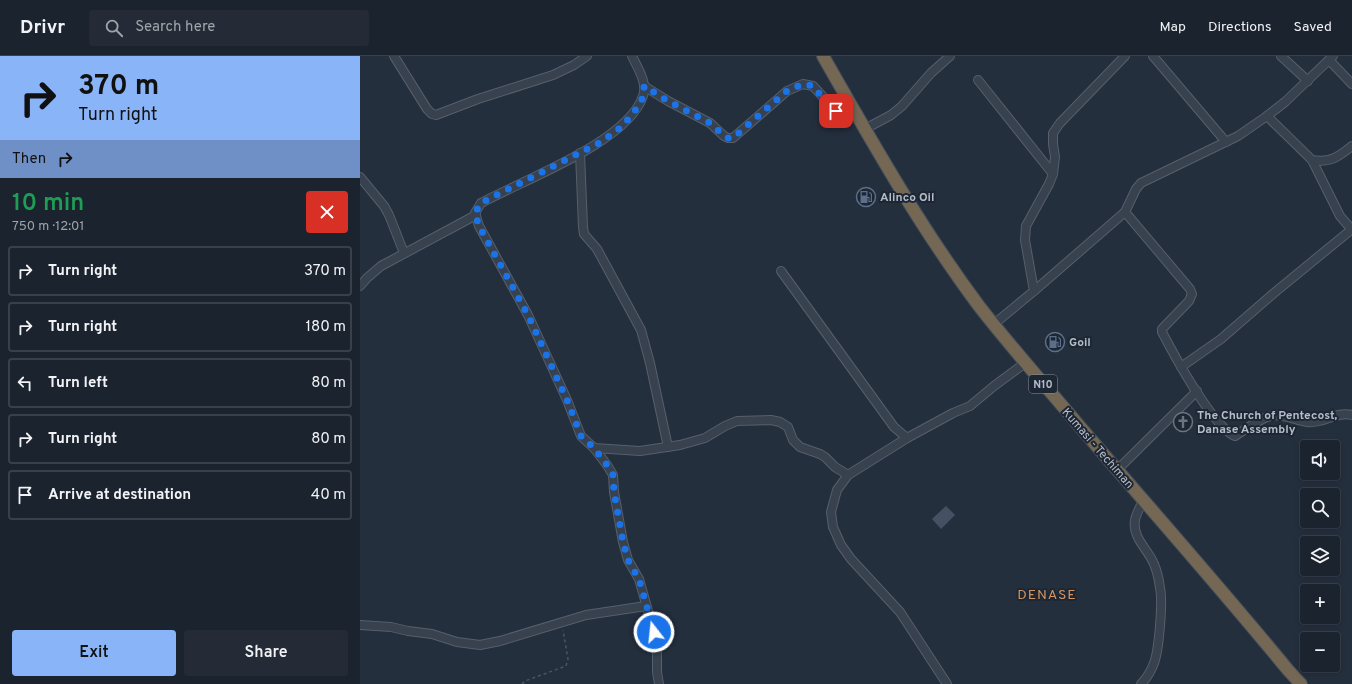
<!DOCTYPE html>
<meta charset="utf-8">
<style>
:root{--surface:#1b232e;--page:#242b36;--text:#f1f3f6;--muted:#a0a4aa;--line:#39404a;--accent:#8ab4f8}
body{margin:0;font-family:Overpass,sans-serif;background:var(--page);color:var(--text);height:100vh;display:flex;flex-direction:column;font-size:15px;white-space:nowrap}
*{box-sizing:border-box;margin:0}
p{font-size:13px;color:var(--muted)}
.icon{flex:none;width:22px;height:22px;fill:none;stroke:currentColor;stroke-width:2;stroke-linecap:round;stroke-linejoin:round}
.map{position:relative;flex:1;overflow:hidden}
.drawer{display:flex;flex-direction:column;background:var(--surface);width:360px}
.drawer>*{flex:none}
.hud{background:#8ab4f8;color:#111;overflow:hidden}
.tools{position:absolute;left:940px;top:384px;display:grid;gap:8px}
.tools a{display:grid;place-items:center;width:40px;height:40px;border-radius:4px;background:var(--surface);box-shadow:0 2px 6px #0003,0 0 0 1px var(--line);font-size:20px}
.pin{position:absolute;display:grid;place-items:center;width:34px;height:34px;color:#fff;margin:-17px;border-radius:8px;box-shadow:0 2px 6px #0006}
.me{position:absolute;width:44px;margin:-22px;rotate:344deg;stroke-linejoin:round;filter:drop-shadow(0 0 3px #0008)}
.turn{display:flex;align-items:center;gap:14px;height:84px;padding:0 12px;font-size:18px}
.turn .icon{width:52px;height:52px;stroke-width:2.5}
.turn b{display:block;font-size:28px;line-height:34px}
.then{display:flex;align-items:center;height:38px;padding:0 12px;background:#0003;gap:8px;font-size:15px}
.round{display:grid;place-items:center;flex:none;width:42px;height:42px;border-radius:4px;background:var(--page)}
.overview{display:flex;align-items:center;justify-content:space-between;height:68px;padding:0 12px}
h1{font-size:24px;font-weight:600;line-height:30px;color:#1e9e55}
.button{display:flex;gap:8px;margin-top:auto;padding:8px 12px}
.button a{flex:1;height:46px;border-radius:4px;background:var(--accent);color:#111;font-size:16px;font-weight:600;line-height:46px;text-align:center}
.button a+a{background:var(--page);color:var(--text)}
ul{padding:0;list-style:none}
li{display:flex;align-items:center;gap:12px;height:50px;margin:0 8px 6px;padding:0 4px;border:2px solid var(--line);border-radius:4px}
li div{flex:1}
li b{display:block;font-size:15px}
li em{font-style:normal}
header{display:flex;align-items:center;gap:24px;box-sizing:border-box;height:56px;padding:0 20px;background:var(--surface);border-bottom:1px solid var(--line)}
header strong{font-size:19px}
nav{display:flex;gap:22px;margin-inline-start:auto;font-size:14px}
.search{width:280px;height:36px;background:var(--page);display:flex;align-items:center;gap:10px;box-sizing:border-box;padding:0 14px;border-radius:4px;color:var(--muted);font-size:15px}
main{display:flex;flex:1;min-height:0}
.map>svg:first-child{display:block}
</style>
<header>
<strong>Drivr</strong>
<div class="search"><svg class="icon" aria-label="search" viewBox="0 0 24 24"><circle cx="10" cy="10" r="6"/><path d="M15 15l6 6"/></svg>Search here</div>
<nav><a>Map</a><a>Directions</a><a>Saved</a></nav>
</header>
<main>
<section class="drawer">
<div class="hud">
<div class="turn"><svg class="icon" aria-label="right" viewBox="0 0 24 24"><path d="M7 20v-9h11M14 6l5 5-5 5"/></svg><div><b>370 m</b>Turn right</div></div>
<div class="then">Then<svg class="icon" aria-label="right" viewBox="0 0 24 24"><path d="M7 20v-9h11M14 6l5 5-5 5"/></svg></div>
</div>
<div class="overview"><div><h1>10 min</h1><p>750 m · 12:01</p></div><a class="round" style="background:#d93025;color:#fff"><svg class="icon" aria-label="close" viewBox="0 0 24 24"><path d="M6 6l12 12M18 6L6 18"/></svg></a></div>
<ul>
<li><svg class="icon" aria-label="right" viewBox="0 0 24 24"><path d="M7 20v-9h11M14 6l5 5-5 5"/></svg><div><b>Turn right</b></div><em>370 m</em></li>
<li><svg class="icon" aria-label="right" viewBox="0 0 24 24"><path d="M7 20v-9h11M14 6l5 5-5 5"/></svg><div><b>Turn right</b></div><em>180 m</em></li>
<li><svg class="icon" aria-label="left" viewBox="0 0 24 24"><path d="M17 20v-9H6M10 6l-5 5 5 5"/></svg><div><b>Turn left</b></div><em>80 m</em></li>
<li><svg class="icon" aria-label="right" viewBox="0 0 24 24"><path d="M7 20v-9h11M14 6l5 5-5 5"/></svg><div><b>Turn right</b></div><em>80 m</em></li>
<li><svg class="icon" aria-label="arrive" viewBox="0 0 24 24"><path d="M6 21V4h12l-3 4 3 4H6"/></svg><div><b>Arrive at destination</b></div><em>40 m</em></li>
</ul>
<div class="button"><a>Exit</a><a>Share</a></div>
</section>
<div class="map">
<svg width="992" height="628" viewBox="0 0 992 628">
<rect width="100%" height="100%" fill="#242f3e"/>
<path fill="#455162" d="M586 450 595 459 581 473 572 463Z"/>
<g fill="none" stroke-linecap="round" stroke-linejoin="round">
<g stroke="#565f6c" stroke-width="10">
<g id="minor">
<path d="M34 0 67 53 72 58 76 59 118 43 193 19 214 9 227 0"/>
<path d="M272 0C277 11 288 27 283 40 268 86 163 124 121 147L115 157 119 170 168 259 207 344 221 380 234 392 247 409 253 419 254 436 263 486 268 504 279 523 294 576 297 594V616L299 628"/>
<path d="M793 0 866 86"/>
<path d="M921 0 948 25"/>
<path d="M969 4 992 28"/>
<path d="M618 24 693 118"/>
<path d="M284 30 308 45 350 67 364 80 368 82H373L427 35 443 28 453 30 476 55 481 56 492 50"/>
<path d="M907 60 952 104 980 160 992 174"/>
<path d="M505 73 531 59 542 50 571 17 590 0"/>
<path d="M220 97 223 171 224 178 237 193 281 274 290 307 308 391"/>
<path d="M952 104C971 107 978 101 992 90"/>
<path d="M0 121 24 150 29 159 44 197"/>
<path d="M765 156 830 233 832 238 829 245 802 273V276C814 299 853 371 875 380 884 374 899 364 907 361 921 356 934 364 947 366 964 368 976 355 992 359"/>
<path d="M421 215 534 371 547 382"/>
<path d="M0 230 7 222 21 210 116 159"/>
<path d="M674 235 665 184 666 170 689 128 693 118 695 101 693 88V77L700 67 765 0"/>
<path d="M634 268 674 235 765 156 776 133 781 127 878 80 907 60 925 46 973 0"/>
<path d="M821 311 861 283 914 237 992 173"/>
<path d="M234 392 280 395 320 389 345 382 365 370 377 365 411 364 420 366 428 371 433 384 440 391 460 398 465 401 475 411 488 419"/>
<path d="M757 414 837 335"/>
<path d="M0 569 31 571 48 575 72 578 97 586 120 589 140 585 226 559 286 550"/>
<path d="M587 628 540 556 491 503 481 489 473 471 471 456 477 434 488 419 547 382 593 357 610 350 634 330 665 307"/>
<path d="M781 628C787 622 791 615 794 607 799 594 803 546 800 532 799 524 797 515 794 508 788 493 772 482 775 464 776 458 781 450 783 444"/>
</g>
</g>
<g stroke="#434c59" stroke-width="14">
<path id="highway" d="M463 0C512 86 560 171 619 250 650 290 684 328 716 366 787 449 859 530 928 614L941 628"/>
</g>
<path stroke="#44595c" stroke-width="1.5" stroke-dasharray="3 3" stroke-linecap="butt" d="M162 628 165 625 206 610 208 603 203 574"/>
<use href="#minor" stroke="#38414e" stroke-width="8"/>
<use href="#highway" stroke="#746855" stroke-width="12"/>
</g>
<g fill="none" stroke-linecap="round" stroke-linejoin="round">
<path stroke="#1a73e8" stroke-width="7" stroke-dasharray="0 12.6" d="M294 576 279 523 268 504 263 486 254 436 253 419 247 409 234 392 221 380 207 344 168 259 119 170 115 157 121 147 241 86 260 72 273 58 284 40V30L308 45 350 67 364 80 368 82H373L427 35 443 28 453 30 467 47 476 55"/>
</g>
<defs>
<g id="fuel-ring" transform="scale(1)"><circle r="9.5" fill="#1d2633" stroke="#5c6f8a" stroke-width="1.5"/><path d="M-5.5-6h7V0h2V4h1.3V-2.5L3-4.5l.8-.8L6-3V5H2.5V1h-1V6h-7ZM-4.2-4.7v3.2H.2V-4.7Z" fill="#5c6f8a"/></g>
<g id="church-ring" transform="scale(1)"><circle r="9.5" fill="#1d2633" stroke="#6b7280" stroke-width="1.5"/><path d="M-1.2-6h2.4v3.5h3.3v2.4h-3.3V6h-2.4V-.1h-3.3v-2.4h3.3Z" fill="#6b7280"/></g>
</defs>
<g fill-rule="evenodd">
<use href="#fuel-ring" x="506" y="141"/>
<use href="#fuel-ring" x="695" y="286"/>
<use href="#church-ring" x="823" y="366"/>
</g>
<g text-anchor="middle" stroke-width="4" stroke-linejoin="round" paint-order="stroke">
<rect fill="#1d2633" stroke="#878f9c" stroke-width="1" x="669" y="319" width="28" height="18" rx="3"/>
<g font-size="11" font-weight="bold" fill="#b4bcc9">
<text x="683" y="332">N10</text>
</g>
<g font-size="12" font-weight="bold" fill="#b4bcc9" stroke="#1d2633" text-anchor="start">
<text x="520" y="145">Alinco Oil</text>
<text x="709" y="290">Goil</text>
<text x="837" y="363">The Church of Pentecost,<tspan x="837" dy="14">Danase Assembly</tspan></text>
</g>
<g font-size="12" fill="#b4bcc9" stroke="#1d2633">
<text transform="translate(738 392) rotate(49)" y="4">Kumasi - Techiman</text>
</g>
<g font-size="14" letter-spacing="1" fill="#d59563" stroke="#1d2633">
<text x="687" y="543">DENASE</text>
</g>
</g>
</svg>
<div class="tools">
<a><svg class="icon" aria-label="sound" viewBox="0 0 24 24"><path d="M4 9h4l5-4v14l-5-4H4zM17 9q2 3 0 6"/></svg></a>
<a><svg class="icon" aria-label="search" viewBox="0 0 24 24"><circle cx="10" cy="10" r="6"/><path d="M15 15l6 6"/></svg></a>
<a><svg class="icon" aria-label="layers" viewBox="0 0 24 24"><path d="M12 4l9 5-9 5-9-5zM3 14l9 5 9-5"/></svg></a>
<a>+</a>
<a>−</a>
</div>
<div class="pin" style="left:476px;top:55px;background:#d93025"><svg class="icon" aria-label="arrive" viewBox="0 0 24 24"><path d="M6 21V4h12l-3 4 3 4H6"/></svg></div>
<svg class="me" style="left:294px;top:576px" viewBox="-20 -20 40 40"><circle r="17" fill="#1a73e8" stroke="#fff" stroke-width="3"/><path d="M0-11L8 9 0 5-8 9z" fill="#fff"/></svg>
</div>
</main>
